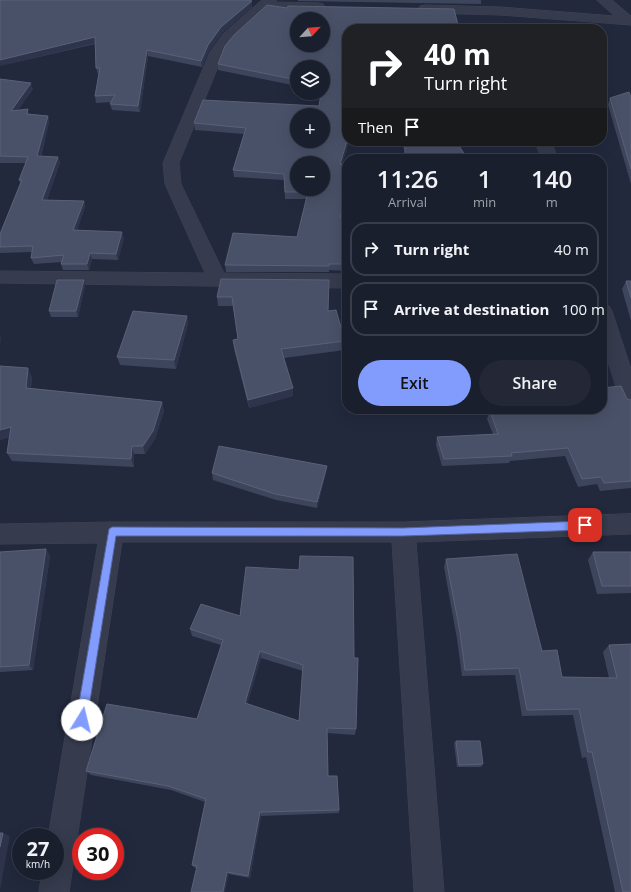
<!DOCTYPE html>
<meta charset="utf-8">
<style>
:root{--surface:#1a1f2e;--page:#232736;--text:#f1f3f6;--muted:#9fa2aa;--line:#383d4a;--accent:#829cfd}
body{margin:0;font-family:"Open Sans",sans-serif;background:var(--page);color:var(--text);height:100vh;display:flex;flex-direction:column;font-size:15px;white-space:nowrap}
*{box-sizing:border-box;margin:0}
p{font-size:13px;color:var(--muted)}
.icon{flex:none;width:22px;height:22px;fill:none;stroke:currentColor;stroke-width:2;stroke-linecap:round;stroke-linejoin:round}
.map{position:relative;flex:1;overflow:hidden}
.panel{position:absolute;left:342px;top:154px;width:265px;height:260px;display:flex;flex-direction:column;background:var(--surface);border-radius:16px;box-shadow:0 4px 16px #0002,0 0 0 1px var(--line)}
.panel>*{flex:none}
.banner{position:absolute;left:342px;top:24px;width:265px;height:122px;border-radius:16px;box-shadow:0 4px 16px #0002,0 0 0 1px var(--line);background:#202124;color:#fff;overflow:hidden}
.needle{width:26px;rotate:64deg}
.fabs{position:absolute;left:290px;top:12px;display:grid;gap:8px}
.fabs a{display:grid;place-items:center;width:40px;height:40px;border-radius:50%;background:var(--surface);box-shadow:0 4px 16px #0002,0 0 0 1px var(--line);font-size:20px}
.speed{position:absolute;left:12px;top:828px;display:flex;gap:8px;font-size:20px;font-weight:700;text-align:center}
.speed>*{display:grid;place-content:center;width:52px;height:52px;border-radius:50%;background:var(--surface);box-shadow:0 4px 16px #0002,0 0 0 1px var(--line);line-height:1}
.speed small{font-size:10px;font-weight:400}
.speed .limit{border:6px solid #d22;background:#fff;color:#111}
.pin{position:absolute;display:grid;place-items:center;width:34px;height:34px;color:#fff;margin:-17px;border-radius:8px;box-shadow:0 2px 6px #0006}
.me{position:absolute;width:44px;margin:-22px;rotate:9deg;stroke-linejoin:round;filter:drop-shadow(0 0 3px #0008)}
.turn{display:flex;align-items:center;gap:14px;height:84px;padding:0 16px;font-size:18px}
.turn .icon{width:52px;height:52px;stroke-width:2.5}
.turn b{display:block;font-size:28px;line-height:34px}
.then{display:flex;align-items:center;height:38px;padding:0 16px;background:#0003;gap:8px;font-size:15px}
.eta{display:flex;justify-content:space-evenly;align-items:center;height:68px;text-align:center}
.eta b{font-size:24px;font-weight:600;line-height:28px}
.primary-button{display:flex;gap:8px;margin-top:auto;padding:8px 16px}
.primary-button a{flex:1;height:46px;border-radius:24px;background:var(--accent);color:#111;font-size:16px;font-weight:600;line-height:46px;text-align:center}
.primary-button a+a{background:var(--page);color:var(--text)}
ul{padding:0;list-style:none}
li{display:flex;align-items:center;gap:12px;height:54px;margin:0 8px 6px;padding:0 8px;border:2px solid var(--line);border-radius:16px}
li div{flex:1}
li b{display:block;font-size:15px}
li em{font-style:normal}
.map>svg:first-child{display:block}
</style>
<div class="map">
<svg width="631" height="892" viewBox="0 0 631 892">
<rect width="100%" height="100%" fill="#22293d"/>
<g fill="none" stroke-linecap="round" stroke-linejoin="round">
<g stroke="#3f4456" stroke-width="1">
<g id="minor">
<path d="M262 0H277L275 2 318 3 323 4 325 7 323 10 318 11 267 10 233 40 224 52 179 163 181 184 224 273 347 274V288L0 283V271L205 273 165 184 163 163 210 52 223 34Z"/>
<path d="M597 0H612L631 16V25L500 15 425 13 420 12 418 9 420 6 425 5 500 7 614 16Z"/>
<path d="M535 141H551L558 159H542Z"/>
<path d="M602 304 609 306 612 311 631 369V408L624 406 620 400 602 342Z"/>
<path d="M631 514V534L416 542 444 892H414L392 542H122L69 892H39L42 871H55V837H48L98 543 0 544V524L112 522H403Z"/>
</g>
</g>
<use href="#minor" fill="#363b4d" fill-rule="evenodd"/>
</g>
<g fill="#3d455c" fill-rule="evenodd">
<path d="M298 0H481V4L298 1Z"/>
<path d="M252 1V7L222 33 209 51 202 67 148 56 140 112 112 110 110 104 112 102 96 103 95 96 99 74H98L96 68 95 44 0 66Z"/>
<path d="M287 8 458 25V29H347L349 141 342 164H347V199L342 218 347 219V271L329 270V272H226L225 265 297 237 306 199H285L284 180 234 177 233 170 244 134 195 130 194 123 319 106 323 93V67H297V86L218 70V64Z"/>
<path d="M0 79 33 89 18 110 30 114 48 116 49 122 41 157H58L60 163 47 200 84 201 85 207 77 230 124 238 118 260 92 259 89 270H63L61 264 62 262 34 264 31 258 32 252 0 253V234L20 183 19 180 26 163H0Z"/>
<path d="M631 97V184L608 105 610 98Z"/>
<path d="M403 141H456L465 155V159H405Z"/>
<path d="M221 279 345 341V350L284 358 293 396 249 408 234 349 233 340 238 339 233 306H218L217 297Z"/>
<path d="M626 281H631V321L622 289Z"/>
<path d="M85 286 78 317H51L49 311Z"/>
<path d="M187 316 188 324 176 369 120 365 117 357Z"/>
<path d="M0 366 32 377 31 388 162 402 164 411 155 439 145 454H134V467L12 461 7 453 9 437 0 440Z"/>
<path d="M627 399 631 400V488L600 491 597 484 578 487 565 456 510 461 509 463 442 466 436 445 437 437 493 434 487 419 490 411Z"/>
<path d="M326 472 317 508 276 500 213 480 212 473Z"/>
<path d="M46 549 50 556 33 670 0 672V552Z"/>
<path d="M593 552H631V593L597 594 588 560Z"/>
<path d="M446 559 542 651 562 677 609 678 603 652 609 645 631 644V892H615L586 757 582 758 573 715 522 716 515 675 462 676 457 639 444 567Z"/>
<path d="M190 629 354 658 356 729 355 735 327 733 328 776 339 810V813L261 816 250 878 195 868 192 865 205 802 171 790 91 775 86 771 197 719 221 645 192 636ZM261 658 303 671 299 721 247 704Z"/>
<path d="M456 741 483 764 481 767H457L454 743Z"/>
</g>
<g fill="#2d344b">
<path d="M252 1V7L222 33 209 51 202 67 201 61 208 45 221 27Z"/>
<path d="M95 37 96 43 0 66V60Z"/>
<path d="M147 50 148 56 140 112 138 106Z"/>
<path d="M31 83 33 89 13 117 11 111Z"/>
<path d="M48 116 49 122 39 163 37 156Z"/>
<path d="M347 141H349L340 170V164Z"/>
<path d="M465 155V159H459Z"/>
<path d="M58 157 60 163 45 206 42 200Z"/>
<path d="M347 194V199L340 224V218Z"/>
<path d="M84 201 85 207 75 236 73 230Z"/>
<path d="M122 232 124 238 118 260 116 254Z"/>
<path d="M90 253 92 259 89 270 87 264Z"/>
<path d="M84 280 85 286 78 317 76 311Z"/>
<path d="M187 316 188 324 176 369 174 360Z"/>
<path d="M0 335 1 338 0 346Z"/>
<path d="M28 368 32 377 30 396 26 388Z"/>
<path d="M293 388V396L249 408 248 400Z"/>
<path d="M162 402 164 411 155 439 145 454 143 446Z"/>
<path d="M11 427 15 436 0 440V430Z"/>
<path d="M132 446 134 454V467L131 459Z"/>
<path d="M327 466 326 472 317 508V502Z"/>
<path d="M46 549 50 556 33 670 29 665Z"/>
<path d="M260 651 261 658 246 709 245 703Z"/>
<path d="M260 812 261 816 250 878 248 876Z"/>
<path d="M3 833 10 836 0 890V847Z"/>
<path d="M227 872 229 874 225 892H223Z"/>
</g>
<g fill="#495168" stroke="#5a6177" fill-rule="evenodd">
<path d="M0 0H248L252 1 221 27 208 45 201 61 147 50 138 106 110 104 115 95 95 96 100 68H96L95 37 0 60Z"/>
<path d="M267 5 287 8 288 6 454 9 458 25H441V29H347V141L340 164H347V194L340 218 347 219V264H329V266L225 265 233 233 297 237 308 192H285L284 174 233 170 246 128 194 123 203 100 319 106 321 93H323V67H297V80L218 64 225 46 234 35ZM297 19H323V45H297ZM297 115H323V141H297ZM297 163H323V189H297Z"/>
<path d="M0 79 31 83 11 111 28 109 27 114 48 116 37 156 58 157 42 200 84 201 73 230 122 232 116 254 90 253 87 264H61L64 255 31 258 33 246 0 247V234L22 180H19L28 157 0 156Z"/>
<path d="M629 92 631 97V169L610 98Z"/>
<path d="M404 141H456L465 155 459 159H406Z"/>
<path d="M221 279 329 280 328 311 336 310 345 341 281 349 293 388 248 400 233 340 238 339 232 297H217Z"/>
<path d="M57 280H84L76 311H49Z"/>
<path d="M626 281H631V298Z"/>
<path d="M133 311 187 316 174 360 117 357Z"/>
<path d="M0 366 28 368 26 388 162 402 153 431 143 446H132L131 459 7 453 11 427 0 430Z"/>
<path d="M621 386 627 399 631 400V481L604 483 601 477 582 479 568 448 511 453 512 456 444 459 437 437 498 434 490 411 509 409H602V388Z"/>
<path d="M219 446 327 466 317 502 275 494 212 473Z"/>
<path d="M46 549 29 665 0 667V552Z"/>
<path d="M593 552H631V586H602Z"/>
<path d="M517 554 542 651 557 650 562 677 617 678 609 645 631 644V892H623L592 752H588L579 709 527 710 519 668 465 670 460 632 446 559Z"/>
<path d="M300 556 353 557 354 658H358L356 729 327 728 328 776H337L339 810 260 812 248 876 227 872 223 892H191L197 866 192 865 206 799 168 786 86 771 107 704 197 719 223 640 190 629 201 604 240 616 246 567 299 570ZM260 651 303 665 299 721 245 703Z"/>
<path d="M456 741H480L483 764 459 765Z"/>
<path d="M0 833H3L0 847Z"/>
</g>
<path fill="#829cfd" stroke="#5465a4" d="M585 521 589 522 590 525 589 528 585 530 403 536H116L87 720 86 724 82 725 78 724 76 720 109 529 112 527 403 528Z"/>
</svg>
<div class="fabs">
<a><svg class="needle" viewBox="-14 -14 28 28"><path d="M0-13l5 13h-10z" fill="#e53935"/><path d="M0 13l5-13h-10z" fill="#9fa2aa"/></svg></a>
<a><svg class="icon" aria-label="layers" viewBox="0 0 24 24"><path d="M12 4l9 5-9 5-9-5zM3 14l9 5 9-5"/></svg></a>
<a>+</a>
<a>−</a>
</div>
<div class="speed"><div>27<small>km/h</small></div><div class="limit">30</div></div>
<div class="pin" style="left:585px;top:525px;background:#d93025"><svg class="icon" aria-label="arrive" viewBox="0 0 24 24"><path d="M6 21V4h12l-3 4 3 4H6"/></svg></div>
<svg class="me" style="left:82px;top:720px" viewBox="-20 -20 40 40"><circle r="19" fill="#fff"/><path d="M0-13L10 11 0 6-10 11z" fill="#829cfd"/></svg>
<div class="banner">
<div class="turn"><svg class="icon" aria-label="right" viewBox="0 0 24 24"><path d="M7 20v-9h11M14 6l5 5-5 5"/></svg><div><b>40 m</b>Turn right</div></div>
<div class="then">Then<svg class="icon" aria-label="arrive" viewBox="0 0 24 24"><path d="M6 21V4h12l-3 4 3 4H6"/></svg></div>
</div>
<section class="panel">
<div class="eta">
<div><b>11:26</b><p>Arrival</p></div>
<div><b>1</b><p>min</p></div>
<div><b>140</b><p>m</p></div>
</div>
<ul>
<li><svg class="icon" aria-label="right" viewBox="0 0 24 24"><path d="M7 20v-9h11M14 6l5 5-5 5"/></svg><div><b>Turn right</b></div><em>40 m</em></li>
<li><svg class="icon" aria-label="arrive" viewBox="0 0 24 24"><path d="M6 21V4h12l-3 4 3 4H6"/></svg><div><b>Arrive at destination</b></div><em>100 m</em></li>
</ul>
<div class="primary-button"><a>Exit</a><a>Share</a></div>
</section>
</div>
